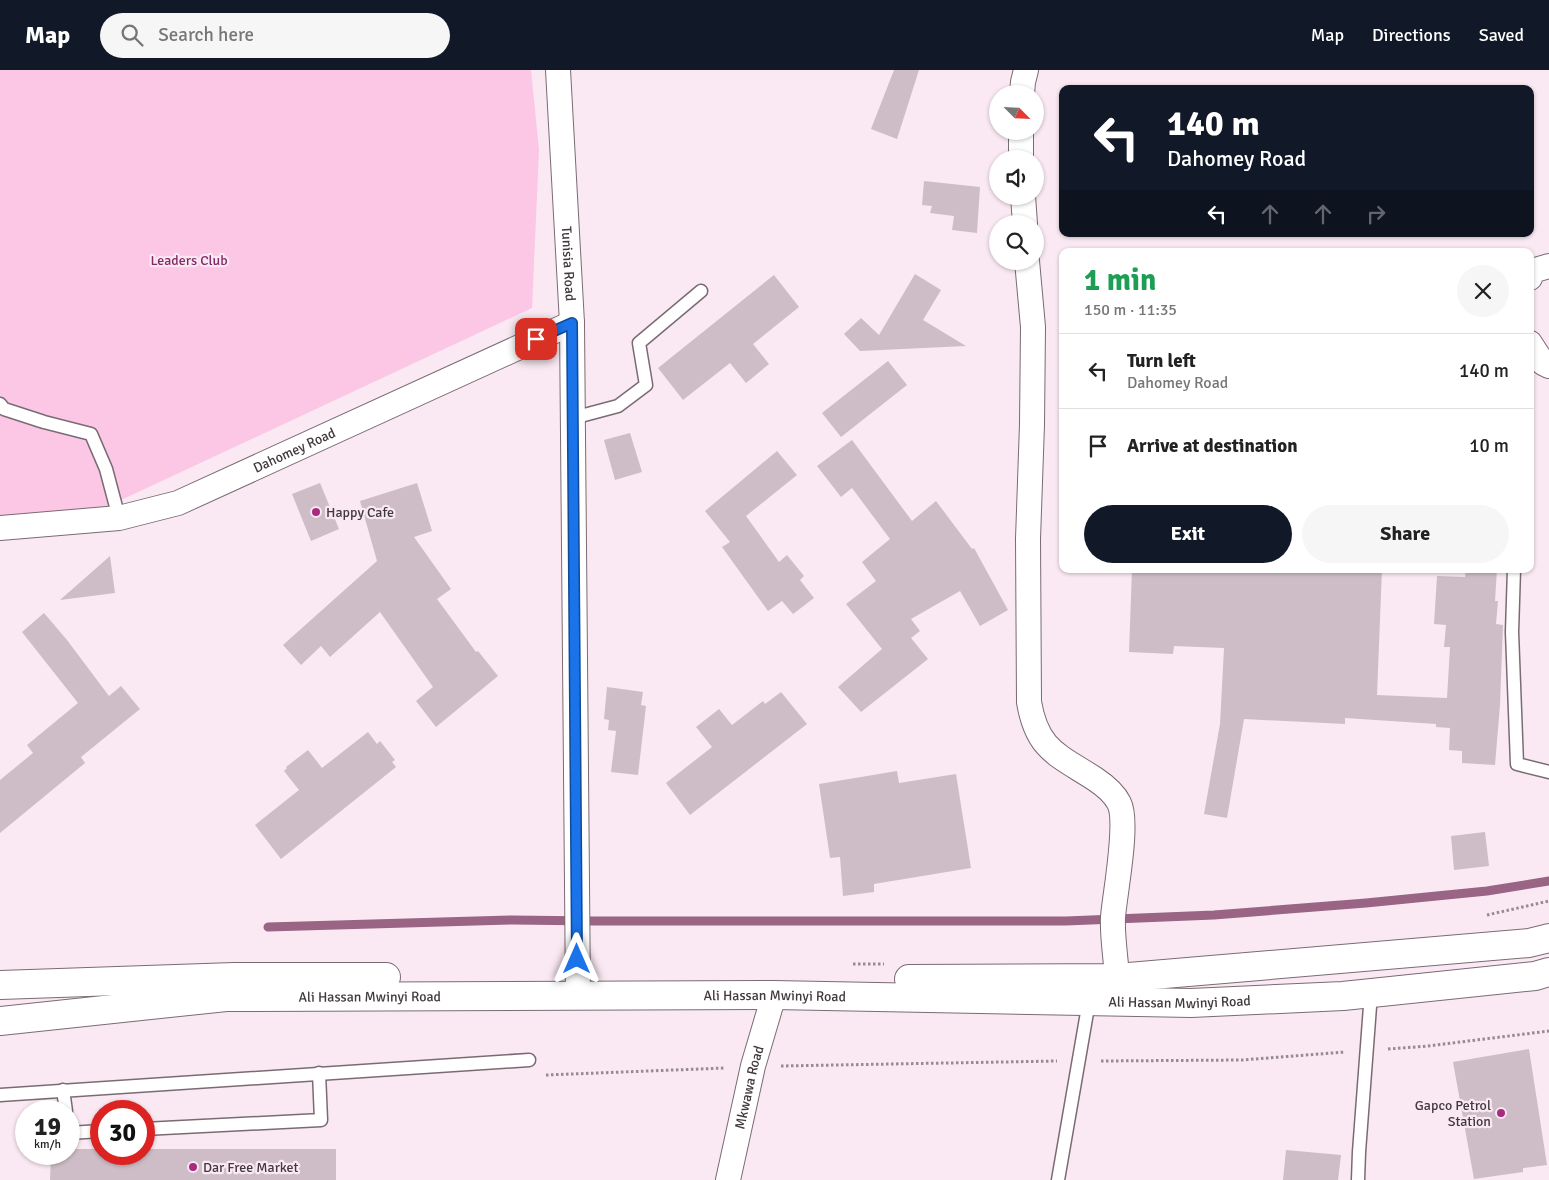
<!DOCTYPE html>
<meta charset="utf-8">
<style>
:root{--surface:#fff;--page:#f6f6f6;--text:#222;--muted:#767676;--line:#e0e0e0;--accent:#111827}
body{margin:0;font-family:Signika,sans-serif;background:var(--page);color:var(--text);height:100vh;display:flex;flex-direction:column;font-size:19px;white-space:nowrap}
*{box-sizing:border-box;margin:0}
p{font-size:16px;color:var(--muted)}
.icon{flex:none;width:28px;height:28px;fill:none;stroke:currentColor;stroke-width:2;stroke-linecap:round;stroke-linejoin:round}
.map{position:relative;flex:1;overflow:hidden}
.details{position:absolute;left:1059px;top:178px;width:475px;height:325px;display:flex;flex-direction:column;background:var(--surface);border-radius:10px;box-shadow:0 1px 4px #0004}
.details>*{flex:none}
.top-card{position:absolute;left:1059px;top:15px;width:475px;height:152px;border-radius:10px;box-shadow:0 1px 4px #0004;background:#111827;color:#fff;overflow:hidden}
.needle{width:32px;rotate:114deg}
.tools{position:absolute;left:989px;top:15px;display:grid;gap:10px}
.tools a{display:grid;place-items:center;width:55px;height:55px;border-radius:50%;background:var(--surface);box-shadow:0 1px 4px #0004;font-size:25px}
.speed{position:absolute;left:15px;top:1030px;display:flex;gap:10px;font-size:25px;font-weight:700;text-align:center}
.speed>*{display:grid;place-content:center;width:65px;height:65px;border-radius:50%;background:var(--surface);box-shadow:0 1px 4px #0004;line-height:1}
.speed small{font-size:12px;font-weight:400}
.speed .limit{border:8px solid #d22;background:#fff;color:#111}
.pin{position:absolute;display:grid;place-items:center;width:42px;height:42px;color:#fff;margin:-21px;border-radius:10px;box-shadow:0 2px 8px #0006}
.me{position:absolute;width:55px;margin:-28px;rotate:0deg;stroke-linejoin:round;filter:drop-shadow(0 0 4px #0008)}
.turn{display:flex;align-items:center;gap:18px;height:105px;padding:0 25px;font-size:22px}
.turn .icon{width:65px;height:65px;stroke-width:2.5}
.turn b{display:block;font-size:35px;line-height:42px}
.lanes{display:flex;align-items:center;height:48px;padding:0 25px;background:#0003;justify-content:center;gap:25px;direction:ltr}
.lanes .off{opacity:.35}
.round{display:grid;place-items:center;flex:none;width:52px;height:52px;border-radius:26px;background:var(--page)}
.overview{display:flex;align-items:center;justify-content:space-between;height:85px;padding:0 25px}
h1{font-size:30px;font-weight:700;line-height:38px;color:#1e9e55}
.primary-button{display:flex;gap:10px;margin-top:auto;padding:10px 25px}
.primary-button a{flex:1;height:58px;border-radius:30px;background:var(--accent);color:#fff;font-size:20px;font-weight:700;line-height:58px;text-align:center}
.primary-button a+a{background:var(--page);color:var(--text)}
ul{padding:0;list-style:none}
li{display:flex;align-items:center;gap:15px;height:75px;padding:0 25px;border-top:1px solid var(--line)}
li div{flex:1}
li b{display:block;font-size:19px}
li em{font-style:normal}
header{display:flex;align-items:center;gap:30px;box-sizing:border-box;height:70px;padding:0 25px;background:var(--accent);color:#fff}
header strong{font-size:24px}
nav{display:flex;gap:28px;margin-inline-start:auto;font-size:18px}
.search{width:350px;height:45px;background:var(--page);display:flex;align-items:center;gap:12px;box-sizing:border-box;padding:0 18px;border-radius:28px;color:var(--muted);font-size:19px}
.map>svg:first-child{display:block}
</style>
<header>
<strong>Map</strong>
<div class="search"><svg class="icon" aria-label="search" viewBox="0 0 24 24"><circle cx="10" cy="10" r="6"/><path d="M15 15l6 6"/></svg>Search here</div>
<nav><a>Map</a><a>Directions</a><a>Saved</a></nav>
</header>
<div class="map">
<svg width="1549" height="1110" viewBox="0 0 1549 1110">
<rect width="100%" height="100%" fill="#fae9f2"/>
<path fill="#fbc7e5" d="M0 0H531L539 80 532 238 89 445 0 450Z"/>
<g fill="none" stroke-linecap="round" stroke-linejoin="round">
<path stroke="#9a6484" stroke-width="9" d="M268 857 512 850 595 851H1066L1214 845 1366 833 1487 821 1549 811"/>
</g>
<g fill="#cebdc6">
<path d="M894 0H919L897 69 871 59Z"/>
<path d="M924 111 980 117 977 163 952 160 954 146 930 143 932 136 922 135Z"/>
<path d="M915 204 941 220 923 250 966 276 860 281 844 264 861 248 879 265Z"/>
<path d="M774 205 799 237 753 274 769 294 746 313 730 293 683 330 658 298Z"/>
<path d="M888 291 907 315 841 367 822 343Z"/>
<path d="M630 363 642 402 615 410 604 370Z"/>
<path d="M852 370 912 451 936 431 972 479 974 478 1008 540 980 556 960 521 911 549 920 561 911 568 928 589 861 642 838 617 882 579 846 534 876 511 862 492 890 469 852 418 841 427 817 396Z"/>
<path d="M777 381 797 405 746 446 779 492 787 485 804 506 800 510 814 528 793 544 782 531 768 541 722 477 730 472 705 441Z"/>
<path d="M320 413 339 459 311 471 292 424Z"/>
<path d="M417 413 432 461 414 467 451 519 437 529 476 582 478 581 498 606 436 657 416 631 433 617 380 542 330 587 321 576 301 595 283 575 377 491 360 431Z"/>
<path d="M110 486 115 523 60 530Z"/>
<path d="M1132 499H1382L1377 625 1447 628 1450 577H1444L1446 555 1434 554 1437 506 1465 507 1466 499H1497L1495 531H1498L1496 554 1503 555 1500 635 1495 695 1462 693V681L1449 680 1450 658 1436 657V654L1345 648V654L1244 649 1227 748 1204 744 1220 654 1224 578 1174 576 1173 584 1129 582Z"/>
<path d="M44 543 67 570 109 626 121 616 140 639 81 687 85 693 0 763V710L33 683 27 675 78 633 22 562Z"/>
<path d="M607 617 643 622 641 635 646 636 638 705 611 702 616 661 608 660 609 650 604 649Z"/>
<path d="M781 622 807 654 690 745 666 713 712 677 696 657 719 639 732 655 763 631 765 634Z"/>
<path d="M368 662 377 674 380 671 395 690 392 692 396 697 281 789 255 755 299 720 284 701 287 698 286 697 308 680 322 698Z"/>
<path d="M897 701 899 713 956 704 971 798 874 814V822L843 826 840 787 830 788 819 714Z"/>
<path d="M1485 762 1489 796 1454 800 1451 766Z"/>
<path d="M1529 979 1547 1095 1523 1098V1102L1474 1109 1453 992Z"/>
<path d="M69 1079H101V1084H144V1079H336V1110H50L51 1084H69Z"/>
<path d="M1286 1080 1341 1085 1338 1110H1283Z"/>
</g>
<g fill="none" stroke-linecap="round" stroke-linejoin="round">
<g stroke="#7a6b73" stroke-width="15">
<g id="service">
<path d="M0 334 4 339 44 352 91 364 106 399 119 448"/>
<path d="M573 348 618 336 646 315 639 273 701 221"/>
<path d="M1514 499 1512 562 1517 694 1549 702"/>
<path d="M63 1020 66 1041"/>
<path d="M0 1025 529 990"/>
<path d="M144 1059 321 1050 319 1003"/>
<path d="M69 1063 101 1061"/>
<path d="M1058 1110 1089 931"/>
<path d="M1358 1110 1359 1082 1371 923"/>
</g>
</g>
<g stroke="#7a6b73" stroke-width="26">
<g id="minor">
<path id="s1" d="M558 0 572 253 578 926"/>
<path d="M1022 24 1023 12 1026 0"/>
<path d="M1021 61V89"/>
<path d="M1023 126 1025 154"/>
<path d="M1027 191 1033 257 1032 354 1028 469 1029 632C1037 680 1058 685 1095 709 1104 715 1114 723 1119 733 1129 752 1115 822 1113 847 1112 867 1116 888 1117 908"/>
<path d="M1530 208 1532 201 1549 196"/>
<path d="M1530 273 1543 293 1549 296"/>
<path id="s2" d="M0 458 119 448 178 433 572 253"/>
<path id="s3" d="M728 1110 753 996 774 925"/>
</g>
</g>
<g stroke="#7a6b73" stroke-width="30">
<g id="trunk">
<path d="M909 909 1117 908 1529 873 1549 868"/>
<path d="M0 915 234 907H386"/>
<path id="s4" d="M0 951 226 927 774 925 1191 933 1343 926 1535 906 1549 902"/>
</g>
</g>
<g stroke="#968b91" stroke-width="3" stroke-dasharray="2.5 2.5" stroke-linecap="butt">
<path d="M1487 845 1549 831"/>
<path d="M853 894H884"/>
<path d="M1388 979 1428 976 1549 961"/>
<path d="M1101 991 1242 990 1345 982"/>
<path d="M781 996 1057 991"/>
<path d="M546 1005 725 998"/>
</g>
<use href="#service" stroke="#fff" stroke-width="12"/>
<use href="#minor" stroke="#fff" stroke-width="24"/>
<use href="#trunk" stroke="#fff" stroke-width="28"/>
</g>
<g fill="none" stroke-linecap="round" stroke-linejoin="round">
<g stroke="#114b97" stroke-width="12">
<path id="route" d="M536 269 572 253 577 889"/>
</g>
<use href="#route" stroke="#1a73e8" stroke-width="9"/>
</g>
<g fill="#a72c80" stroke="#fae9f2" stroke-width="2">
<circle cx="316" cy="442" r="5"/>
<circle cx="1501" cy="1043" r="5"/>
<circle cx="193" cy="1097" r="5"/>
</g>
<g text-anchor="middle" stroke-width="4.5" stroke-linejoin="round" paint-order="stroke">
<g font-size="14" fill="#832a66" stroke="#fae9f2">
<text x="189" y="195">Leaders Club</text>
</g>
<g font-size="14" fill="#40393d" stroke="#fae9f2">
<text dy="5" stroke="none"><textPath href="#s1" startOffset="194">Tunisia Road</textPath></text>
<text dy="5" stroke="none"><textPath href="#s2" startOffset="308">Dahomey Road</textPath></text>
<text dy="5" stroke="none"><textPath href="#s4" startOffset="371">Ali Hassan Mwinyi Road</textPath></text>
<text dy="5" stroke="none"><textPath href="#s4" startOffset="776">Ali Hassan Mwinyi Road</textPath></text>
<text dy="5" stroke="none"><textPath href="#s4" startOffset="1181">Ali Hassan Mwinyi Road</textPath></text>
<text dy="5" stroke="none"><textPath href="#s3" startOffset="95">Mkwawa Road</textPath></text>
</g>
<g font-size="14" fill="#40393d" stroke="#fae9f2" text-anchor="start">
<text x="326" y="447">Happy Cafe</text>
<text x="1491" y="1040" text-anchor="end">Gapco Petrol<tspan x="1491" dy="16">Station</tspan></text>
<text x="203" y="1102">Dar Free Market</text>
</g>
</g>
</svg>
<div class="tools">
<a><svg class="needle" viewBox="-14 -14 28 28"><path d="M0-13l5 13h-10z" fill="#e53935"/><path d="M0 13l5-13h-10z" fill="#767676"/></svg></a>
<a><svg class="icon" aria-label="sound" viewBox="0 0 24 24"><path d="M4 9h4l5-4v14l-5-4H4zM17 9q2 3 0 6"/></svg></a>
<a><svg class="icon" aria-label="search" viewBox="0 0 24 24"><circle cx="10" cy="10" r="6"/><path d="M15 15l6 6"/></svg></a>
</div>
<div class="speed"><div>19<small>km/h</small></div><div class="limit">30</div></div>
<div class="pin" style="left:536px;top:269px;background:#d93025"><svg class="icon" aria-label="arrive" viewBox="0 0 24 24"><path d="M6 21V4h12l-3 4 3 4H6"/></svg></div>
<svg class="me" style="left:577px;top:889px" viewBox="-20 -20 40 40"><path d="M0-17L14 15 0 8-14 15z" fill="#1a73e8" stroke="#fff" stroke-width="4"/></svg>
<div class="top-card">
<div class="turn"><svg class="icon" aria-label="left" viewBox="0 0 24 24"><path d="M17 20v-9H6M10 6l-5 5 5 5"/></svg><div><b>140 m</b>Dahomey Road</div></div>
<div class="lanes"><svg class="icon" aria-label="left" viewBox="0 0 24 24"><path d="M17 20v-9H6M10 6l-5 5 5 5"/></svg><svg class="icon off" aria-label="ahead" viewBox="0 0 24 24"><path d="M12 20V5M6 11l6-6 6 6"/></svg><svg class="icon off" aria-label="ahead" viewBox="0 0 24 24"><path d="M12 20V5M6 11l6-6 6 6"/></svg><svg class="icon off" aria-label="right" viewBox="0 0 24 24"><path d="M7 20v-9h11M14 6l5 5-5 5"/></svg></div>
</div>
<section class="details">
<div class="overview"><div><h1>1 min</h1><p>150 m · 11:35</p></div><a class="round"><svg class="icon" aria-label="close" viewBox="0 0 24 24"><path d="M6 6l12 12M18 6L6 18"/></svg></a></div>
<ul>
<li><svg class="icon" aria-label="left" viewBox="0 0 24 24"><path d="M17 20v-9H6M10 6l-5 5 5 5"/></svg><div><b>Turn left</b><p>Dahomey Road</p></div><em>140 m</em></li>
<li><svg class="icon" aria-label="arrive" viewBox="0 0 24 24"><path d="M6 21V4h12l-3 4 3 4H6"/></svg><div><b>Arrive at destination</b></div><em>10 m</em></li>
</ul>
<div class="primary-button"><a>Exit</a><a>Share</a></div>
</section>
</div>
